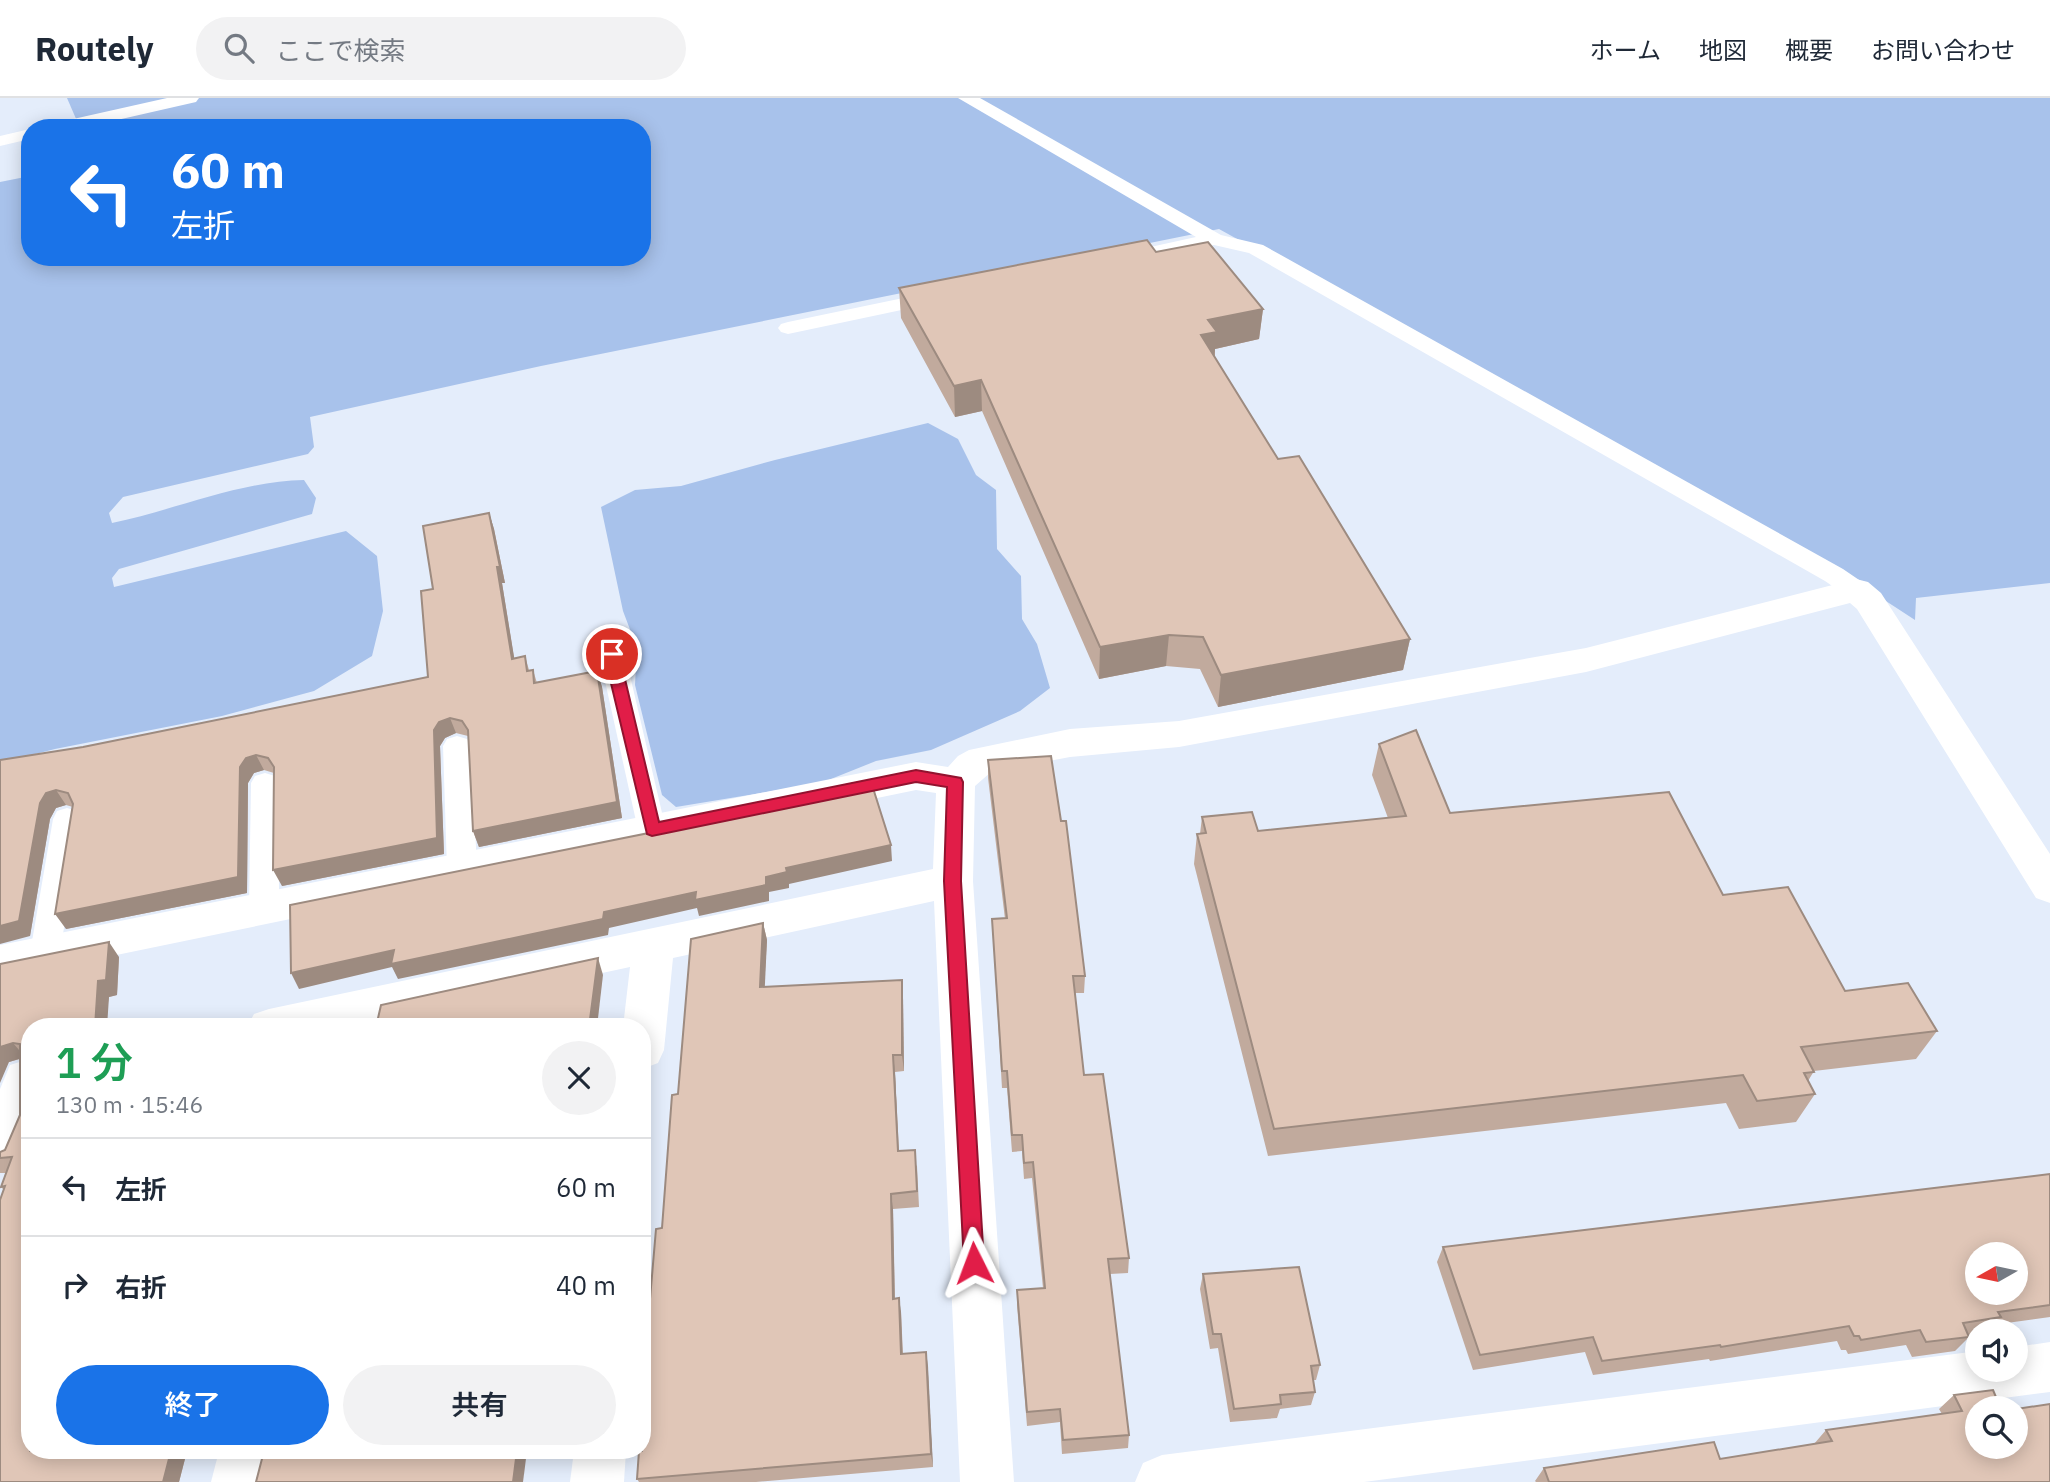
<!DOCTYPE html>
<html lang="ja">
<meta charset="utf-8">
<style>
:root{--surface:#fff;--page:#f2f2f3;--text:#1f2937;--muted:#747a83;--line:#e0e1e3;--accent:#1a73e8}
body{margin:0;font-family:"IBM Plex Sans","Noto Sans JP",sans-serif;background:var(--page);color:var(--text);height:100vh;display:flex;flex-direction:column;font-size:26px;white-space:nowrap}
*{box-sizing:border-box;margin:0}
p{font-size:23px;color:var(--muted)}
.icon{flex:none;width:38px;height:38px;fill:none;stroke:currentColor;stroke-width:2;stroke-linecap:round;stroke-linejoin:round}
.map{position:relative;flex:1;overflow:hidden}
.side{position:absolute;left:21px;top:920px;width:630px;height:441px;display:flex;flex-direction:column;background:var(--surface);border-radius:28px;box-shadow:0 4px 18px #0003}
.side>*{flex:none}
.banner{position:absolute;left:21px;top:21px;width:630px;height:147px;border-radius:28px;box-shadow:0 4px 18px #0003;background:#1a73e8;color:#fff;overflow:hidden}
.needle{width:46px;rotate:261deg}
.fabs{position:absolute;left:1965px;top:1144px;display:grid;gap:14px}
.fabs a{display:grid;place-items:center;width:63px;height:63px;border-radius:50%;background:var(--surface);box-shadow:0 4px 18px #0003;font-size:35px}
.pin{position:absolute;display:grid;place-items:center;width:60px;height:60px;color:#fff;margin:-30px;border:4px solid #fff;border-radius:50%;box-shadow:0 2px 7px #0007}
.me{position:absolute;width:77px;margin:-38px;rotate:357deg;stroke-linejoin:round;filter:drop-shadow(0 0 5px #0008)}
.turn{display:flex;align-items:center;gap:24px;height:147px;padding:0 35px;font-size:32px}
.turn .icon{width:91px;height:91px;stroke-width:2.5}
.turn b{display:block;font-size:49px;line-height:60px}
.round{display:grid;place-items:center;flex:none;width:74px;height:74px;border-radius:37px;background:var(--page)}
.headline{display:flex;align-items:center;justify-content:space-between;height:119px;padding:0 35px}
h1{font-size:42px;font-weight:600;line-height:52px;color:#1e9e55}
.button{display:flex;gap:14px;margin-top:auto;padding:14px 35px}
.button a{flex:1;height:80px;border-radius:42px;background:var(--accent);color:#fff;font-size:28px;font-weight:600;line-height:80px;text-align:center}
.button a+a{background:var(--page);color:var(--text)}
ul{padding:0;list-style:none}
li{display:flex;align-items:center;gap:21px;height:98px;padding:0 35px;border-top:2px solid var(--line)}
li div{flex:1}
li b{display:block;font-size:26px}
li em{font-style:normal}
header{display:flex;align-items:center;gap:42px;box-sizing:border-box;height:98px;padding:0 35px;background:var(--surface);border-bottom:2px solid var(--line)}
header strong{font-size:33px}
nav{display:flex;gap:38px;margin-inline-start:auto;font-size:24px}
.search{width:490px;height:63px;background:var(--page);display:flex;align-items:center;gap:18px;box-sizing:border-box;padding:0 24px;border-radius:38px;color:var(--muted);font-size:26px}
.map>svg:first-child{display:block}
</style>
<header>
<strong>Routely</strong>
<div class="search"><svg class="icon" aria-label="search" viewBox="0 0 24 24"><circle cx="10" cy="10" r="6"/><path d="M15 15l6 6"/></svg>ここで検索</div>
<nav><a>ホーム</a><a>地図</a><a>概要</a><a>お問い合わせ</a></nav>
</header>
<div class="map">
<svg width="2050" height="1384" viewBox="0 0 2050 1384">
<rect width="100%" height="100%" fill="#e4edfb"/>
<g fill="#a8c2eb">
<path d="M67 0H2050V485L1916 500 1915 522 1846 477 1219 131 541 268 310 319 314 349 308 356 123 399 109 415 112 425C175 412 240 383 304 382L316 400 312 416 119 471 112 480 114 489 346 433 377 458 383 513 372 558 314 593 222 618 55 651 0 665V84L30 78V159H642V30H80Z"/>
<path d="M928 325 958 341 976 377 996 392 997 451 1021 478 1022 521 1037 546 1050 590 1020 613 931 652 876 663 821 685 676 709 662 697 635 587 637 550 623 513 601 409 635 392 681 388 775 362Z"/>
</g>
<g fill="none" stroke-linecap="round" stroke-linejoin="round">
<g fill="#fff" fill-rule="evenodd">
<path d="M167 0H199L196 4 82 30H48L51 26Z"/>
<path d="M958 0H980L1221 137 1263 147 1843 471 1865 486 1868 492 1865 498C1849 502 1838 492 1825 483L1249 155 1214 147 1121 167 1114 165 1111 161 1114 157 1196 139Z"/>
<path d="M30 31V41L0 48V38Z"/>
<path d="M937 193 944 195 947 199 944 203 788 236 781 234 778 230 781 226 788 224Z"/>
<path d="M612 547 621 550 625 556 666 732 662 740 652 743 642 740 638 732 599 556 603 550Z"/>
<path d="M457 638 467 641 471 648 477 770 472 778 462 781 452 778 447 770 443 648 447 641Z"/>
<path d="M265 675 275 678 279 685V810L275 818 264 822 253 818 249 810 251 685 255 678Z"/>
<path d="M67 710 77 713 81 721 60 855 56 864 45 867 34 864 30 855 53 721 57 713Z"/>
</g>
<g fill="#fff" fill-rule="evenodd">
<path d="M1856 481 1868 484 1881 495 2050 756V805L2036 800 1857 511 1850 505 1586 574 1179 649 1070 659 991 674 975 688 973 783 1014 1384H960L934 803 673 860 664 952 658 965 642 971V929H623L630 869 352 929H247L254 916 269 911 933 771 936 695 916 692 0 881V847L916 664 948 669 958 658 969 652 1070 631 1179 623 1586 550Z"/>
<path d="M26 962 30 963V1032L16 1065 0 1071V991L10 967Z"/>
<path d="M2050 1244V1294L1364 1384H1135L1143 1365 1162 1357 1978 1253V1272H2016V1249Z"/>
<path d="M219 1353H271L265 1384H211Z"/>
<path d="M574 1353H626L624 1384H570Z"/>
</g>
</g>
<g fill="#c1aa9d">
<path d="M1156 154 1263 211 1259 241 1215 251V259L1278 361 1410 541 1403 572 1218 609 1200 571 1166 568 1099 581 982 313 955 319 901 220 899 190Z"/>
<path d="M489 415 494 431 505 485H502L514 560 525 558 529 572H533L537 585 597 573 602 589 622 720 479 749 473 733 468 638 456 635 445 640 440 648 444 756 282 788 274 675 264 672 254 675 248 685 247 795 66 831 73 709 66 707 56 710 50 721 30 838 0 662 83 649 428 579 433 491Z"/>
<path d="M1379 646 1450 715 1723 797 1845 893 1937 933 1916 961 1814 973 1808 983 1815 996 1796 1024 1739 1031 1726 1005 1268 1058 1194 766 1197 736H1200L1202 719 1258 733 1388 720 1372 677Z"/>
<path d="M988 662 1085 878 1084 895H1075L1084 977 1129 1160 1128 1175 1110 1176 1129 1337 1128 1350 1062 1356 1060 1324 1027 1328 1017 1207V1192L1043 1190 1032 1080 1024 1081 1022 1053 1012 1054 1007 990H1002L992 821H1005L988 680Z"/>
<path d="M763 825 767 842 764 889 903 899 904 973 895 974 899 1053 917 1068 919 1109 893 1111 895 1200 901 1214 903 1256 926 1254 933 1369 756 1384H639L637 1381 650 1201 662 1130 678 996Z"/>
<path d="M119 859 117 897 109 899 30 1353H187L179 1384H0L4 1092 1 1089 6 1075H0V1054L5 1052 20 1017V961L9 964 0 866Z"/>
<path d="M2050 1076V1219L1992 1227 1986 1234H1978V1235L1968 1237 1969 1239 1955 1253 1912 1259 1906 1247 1848 1256 1846 1252H1841L1837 1243 1710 1263 1709 1261 1593 1277 1585 1254 1473 1272 1437 1164 1443 1149Z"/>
<path d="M1203 1176 1320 1267 1316 1282H1313L1315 1294 1311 1307 1280 1311 1277 1320 1230 1324 1218 1250 1210 1251 1200 1191Z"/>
<path d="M1954 1297 2001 1311 2050 1384H1536L1535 1383 1544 1370 1720 1361 1814 1346 1826 1332 1942 1316 1939 1311Z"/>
</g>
<g fill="#9d8b80">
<path d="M1263 211 1259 241 1215 251 1214 264 1201 237 1208 222Z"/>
<path d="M981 282 982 313 955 319 954 288Z"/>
<path d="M489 415 494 431 505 485H502L517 577 512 561Z"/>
<path d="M1169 537 1166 568 1099 581 1100 549Z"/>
<path d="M1410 541 1403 572 1218 609 1221 577Z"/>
<path d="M597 573 602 589 622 720 479 749 473 733Z"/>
<path d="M450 620 456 635 445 640 440 648 444 756 282 788 273 772 439 624Z"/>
<path d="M256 657 264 672 254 675 248 685 247 795 66 831 55 816 240 669 246 660Z"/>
<path d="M56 692 66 707 56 710 50 721 30 838 0 846V828L40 705 46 695Z"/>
<path d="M891 747 892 763 789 786V790L769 794V803L699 818 697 810 609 830 608 837 398 881 392 869 299 891 291 875 394 852 604 814 766 779 786 770Z"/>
<path d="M763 825 767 842 764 906 760 889Z"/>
<path d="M109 844 119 859 117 897 109 899 107 929H95L98 883Z"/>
<path d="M598 860 603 877 597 929H589Z"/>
<path d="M902 882 903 899 904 973 902 957Z"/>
<path d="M13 945 25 959 9 964 0 985V949Z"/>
<path d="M893 957 895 974 899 1069 898 1053Z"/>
<path d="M891 1096 893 1111 895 1215 893 1201Z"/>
<path d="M899 1200 901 1214 903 1270 901 1256Z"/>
<path d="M926 1254 928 1268 933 1369 931 1356Z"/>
<path d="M171 1353H187L179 1384H163Z"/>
<path d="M517 1353H527L523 1384H513Z"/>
</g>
<g fill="#e0c6b7" stroke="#9d8b80" stroke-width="2" fill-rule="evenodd">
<path d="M1147 142 1156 154 1208 144 1263 211 1208 222 1217 234 1201 237 1278 361 1299 358 1410 541 1221 577 1203 539 1169 537 1100 549 981 282 954 288 899 190Z"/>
<path d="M489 415 500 469H497L512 561 525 558 527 573 533 572 534 585 597 573 617 704 473 733 468 632 462 623 450 620 439 624 434 632 437 740 273 772 274 669 268 660 256 657 246 660 240 669 238 779 55 816 73 706 68 695 56 692 46 695 40 705 19 823 0 828V662L83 649 428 579 421 493 433 491 423 428Z"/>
<path d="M1416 632 1450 715 1669 694 1723 797 1788 789 1845 893 1908 885 1937 933 1801 949 1814 974 1804 975 1815 996 1757 1003 1743 977 1274 1031 1197 736 1206 735 1202 719 1252 714 1258 733 1406 718 1379 646Z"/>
<path d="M1051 658 1061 723H1066L1085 878H1073L1084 977 1103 976 1129 1160 1108 1161 1129 1337 1063 1342 1060 1311 1027 1314 1017 1192 1045 1190 1033 1064 1024 1065 1022 1037H1012L1007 973H1002L992 821 1007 820 988 662Z"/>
<path d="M873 690 891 747 786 770 787 774 766 779V787L695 802 696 794 604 814 603 821 391 866 394 852 291 875 290 807Z"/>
<path d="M763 825 760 889 902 882V957H893L898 1053 915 1052 917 1093 891 1096 893 1201 899 1200 901 1256 926 1254 931 1356 637 1381 639 1353H642V1218L644 1201H650L656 1131 662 1130 672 997 678 996 691 841Z"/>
<path d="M109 844 106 882 98 883 95 929H30V1353H171L163 1384H0V1102L5 1088 1 1089 12 1059 0 1060V1054L5 1052 20 1017V946L13 945 0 949V866Z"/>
<path d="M598 860 589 929H376L381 907Z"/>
<path d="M2050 1076V1207L1998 1214 2001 1219 1963 1225 1969 1239 1926 1244 1920 1232 1861 1242 1859 1238H1854L1849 1228 1721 1249 1720 1247 1602 1263 1593 1239 1480 1257 1443 1149ZM1978 1157H2016V1195H1978Z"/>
<path d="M1299 1169 1320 1267 1311 1268 1315 1294 1280 1297 1281 1306 1234 1311 1221 1236H1213L1203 1176Z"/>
<path d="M1993 1292 2001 1311H1978V1349H2016V1311L2050 1306V1384H1549L1544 1370 1714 1344 1720 1361 1832 1343 1826 1332 1962 1313 1954 1297Z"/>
<path d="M264 1353H517L513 1384H256Z"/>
</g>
<path fill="#e11d48" stroke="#92132f" stroke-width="2" d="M612 551 619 556 659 724 916 672 961 680 963 684 961 783 984 1165 981 1172 974 1175 967 1172 964 1165 944 783 947 689 916 684 652 738 647 736 604 556Z"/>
</svg>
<div class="fabs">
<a><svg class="needle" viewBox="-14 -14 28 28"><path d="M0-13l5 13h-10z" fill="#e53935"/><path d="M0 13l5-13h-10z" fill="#747a83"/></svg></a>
<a><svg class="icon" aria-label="sound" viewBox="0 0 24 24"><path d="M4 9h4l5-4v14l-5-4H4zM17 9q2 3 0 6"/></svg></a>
<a><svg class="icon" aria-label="search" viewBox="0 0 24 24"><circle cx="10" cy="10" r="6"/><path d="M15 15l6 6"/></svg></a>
</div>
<div class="pin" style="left:612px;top:556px;background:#d93025"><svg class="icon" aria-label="arrive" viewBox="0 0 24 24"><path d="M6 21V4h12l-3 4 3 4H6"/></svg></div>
<svg class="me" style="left:974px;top:1165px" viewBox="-20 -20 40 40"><path d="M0-17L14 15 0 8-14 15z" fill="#e11d48" stroke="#fff" stroke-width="4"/></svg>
<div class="banner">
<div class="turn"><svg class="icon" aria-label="left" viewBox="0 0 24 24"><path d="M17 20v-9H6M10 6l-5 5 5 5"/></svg><div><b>60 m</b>左折</div></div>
</div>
<section class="side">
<div class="headline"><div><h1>1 分</h1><p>130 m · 15:46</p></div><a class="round"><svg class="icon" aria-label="close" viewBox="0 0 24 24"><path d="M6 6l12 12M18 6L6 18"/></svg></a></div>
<ul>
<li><svg class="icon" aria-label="left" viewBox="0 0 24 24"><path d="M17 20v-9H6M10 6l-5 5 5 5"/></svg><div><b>左折</b></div><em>60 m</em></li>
<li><svg class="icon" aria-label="right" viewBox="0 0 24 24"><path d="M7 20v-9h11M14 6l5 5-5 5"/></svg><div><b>右折</b></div><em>40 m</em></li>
</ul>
<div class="button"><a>終了</a><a>共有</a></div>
</section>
</div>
